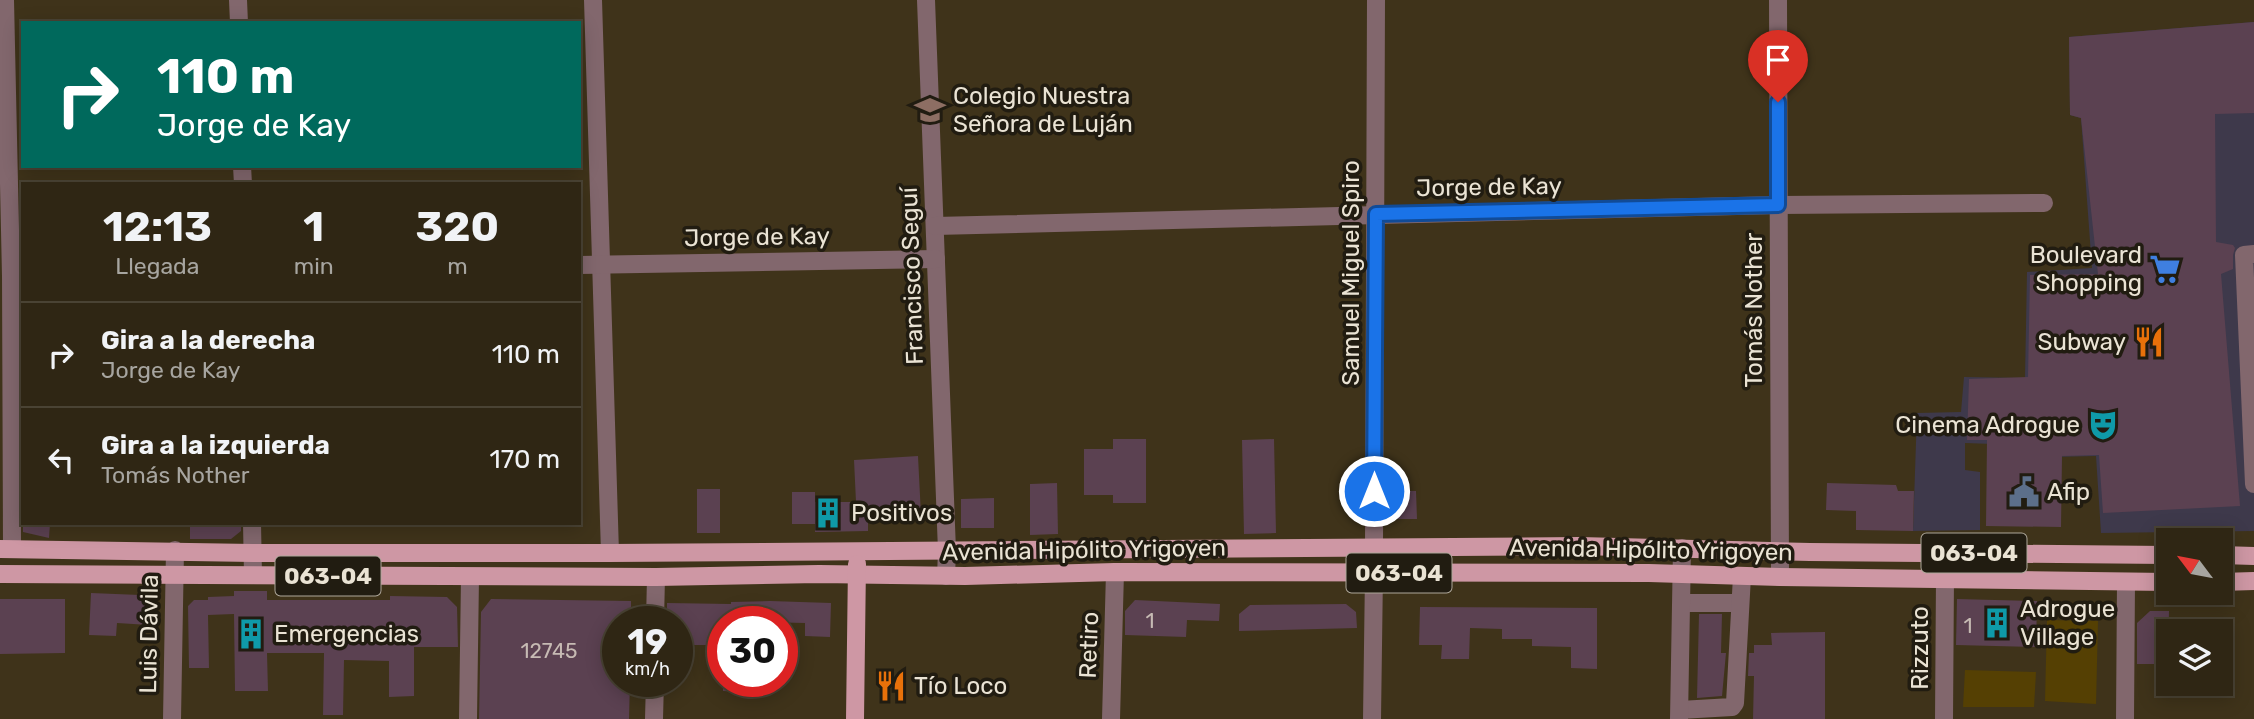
<!DOCTYPE html>
<html lang="es">
<meta charset="utf-8">
<style>
:root{--surface:#2f2614;--page:#3b3222;--text:#f1f3f6;--muted:#a7a5a0;--line:#4a4334}
body{margin:0;font-family:Rubik,sans-serif;background:var(--page);color:var(--text);height:100vh;display:flex;flex-direction:column;font-size:26px;white-space:nowrap}
*{box-sizing:border-box;margin:0}
p{font-size:23px;color:var(--muted)}
.icon{flex:none;width:38px;height:38px;fill:none;stroke:currentColor;stroke-width:2;stroke-linecap:round;stroke-linejoin:round}
.map{position:relative;flex:1;overflow:hidden}
.sheet{position:absolute;left:21px;top:182px;width:560px;height:343px;display:flex;flex-direction:column;background:var(--surface);border-radius:0px;box-shadow:0 4px 18px #0003,0 0 0 2px var(--line)}
.sheet>*{flex:none}
.hud{position:absolute;left:21px;top:21px;width:560px;height:147px;border-radius:0px;box-shadow:0 4px 18px #0003,0 0 0 2px var(--line);background:#00695c;color:#fff;overflow:hidden}
.needle{width:46px;rotate:302deg}
.buttons{position:absolute;left:2156px;top:528px;display:grid;gap:14px}
.buttons a{display:grid;place-items:center;width:77px;height:77px;border-radius:0px;background:var(--surface);box-shadow:0 4px 18px #0003,0 0 0 2px var(--line);font-size:35px}
.speed{position:absolute;left:602px;top:606px;display:flex;gap:14px;font-size:35px;font-weight:700;text-align:center}
.speed>*{display:grid;place-content:center;width:91px;height:91px;border-radius:50%;background:var(--surface);box-shadow:0 4px 18px #0003,0 0 0 2px var(--line);line-height:1}
.speed small{font-size:18px;font-weight:400}
.speed .limit{border:10px solid #d22;background:#fff;color:#111}
.pin{position:absolute;display:grid;place-items:center;width:60px;height:60px;color:#fff;margin:-72px -30px;border-radius:50% 50% 50% 0;rotate:-45deg;box-shadow:0 0 7px #0007}
.pin .icon{rotate:45deg}
.me{position:absolute;width:77px;margin:-38px;rotate:0deg;stroke-linejoin:round;filter:drop-shadow(0 0 5px #0008)}
.turn{display:flex;align-items:center;gap:24px;height:147px;padding:0 21px;font-size:32px}
.turn .icon{width:91px;height:91px;stroke-width:2.5}
.turn b{display:block;font-size:49px;line-height:60px}
.eta{display:flex;justify-content:space-evenly;align-items:center;height:119px;text-align:center}
.eta b{font-size:42px;font-weight:700;line-height:49px}
ul{padding:0;list-style:none}
li{display:flex;align-items:center;gap:21px;height:105px;padding:0 21px;border-top:2px solid var(--line)}
li div{flex:1}
li b{display:block;font-size:26px}
li em{font-style:normal}
.map>svg:first-child{display:block}
</style>
<div class="map">
<svg width="2254" height="719" viewBox="0 0 2254 719">
<rect width="100%" height="100%" fill="#3f331a"/>
<path fill="#3e394b" d="M2254 22V531L2101 533 2096 456 2052 457 2050 446 1965 443V470L1980 472V530L1913 531 1917 413 1961 412 1964 377 2025 378 2027 272 2092 268 2081 118 2070 115 2069 37Z"/>
<g fill="#554003">
<path d="M2047 620 2098 621 2096 704 2045 701Z"/>
<path d="M1965 670 2036 672 2034 707H1963Z"/>
</g>
<g fill="#5b4151">
<path d="M2254 22V113L2215 114 2216 242 2233 245 2235 248 2233 255V269L2221 274 2240 506 2103 513 2099 455 2062 456 2061 527 1986 526 1987 440H1967L1969 379 2028 377 2030 275 2098 274 2081 118 2070 115 2069 37Z"/>
<path d="M1113 439H1146V503H1113V495H1084V449H1113Z"/>
<path d="M1274 439 1276 533 1244 534 1242 440Z"/>
<path d="M918 456 921 515 868 517V531L815 532V524H792V492H815V502H856L854 460Z"/>
<path d="M1387 481H1409V491H1416L1417 519H1388Z"/>
<path d="M1057 483 1058 534 1030 535V484Z"/>
<path d="M1827 483 1896 485 1898 491H1914L1913 531 1856 530V511L1826 510Z"/>
<rect x="697" y="489" width="23" height="44"/>
<path d="M994 498V528H961V499Z"/>
<path d="M23 523H50L49 538 23 532Z"/>
<path d="M190 523H241V531L231 539H190Z"/>
<path d="M234 591H267V600H390V596L447 597 457 607 458 647H414V696L389 697V661L344 660 343 715H323L324 653H267L268 691H235L234 614 208 615 209 668H189L188 606 194 600H208V597L234 596Z"/>
<path d="M91 593 140 595 151 605 149 625 117 623 116 636 89 635Z"/>
<path d="M0 599H65V653L0 654Z"/>
<path d="M491 599 631 601V621H618V681H630L629 719H479L481 612Z"/>
<path d="M1957 599 2037 601 2036 647 1956 645Z"/>
<path d="M1135 600 1220 604 1219 621 1187 620 1186 637 1125 635V611Z"/>
<path d="M770 601 831 603 830 637 805 636V623L723 621V645H677V621H667V603L731 604V602Z"/>
<path d="M1346 604 1356 612 1357 628 1239 631V614L1250 605Z"/>
<path d="M1420 607 1597 608V669L1571 668V647L1532 646V639H1502V629L1470 628 1469 659H1441L1442 645H1419Z"/>
<path d="M2150 611H2169L2168 664H2137V623Z"/>
<path d="M1699 614H1722L1721 653H1726L1722 696 1697 698Z"/>
<path d="M1825 632V719H1753L1754 676H1748L1749 653H1754V645H1772L1771 633Z"/>
<path d="M723 681H767L766 693 723 691Z"/>
</g>
<g fill="none" stroke-linecap="round" stroke-linejoin="round">
<g stroke="#82676d" stroke-width="18">
<path d="M5 0 11 276 12 548"/>
<path d="M238 0 239 23"/>
<path d="M593 0 610 553"/>
<path d="M926 0 947 551 946 576"/>
<path d="M1778 0 1780 577"/>
<path d="M242 166 243 184"/>
<path d="M935 226 1778 205 2044 203"/>
<path d="M2254 254 2244 255 2254 484"/>
<path d="M579 265 936 259"/>
<path d="M252 523 253 575"/>
<path d="M1374 546 1376 0"/>
<path d="M1682 603H1740"/>
<path d="M655 621 656 577"/>
<path d="M1680 710 1732 707 1735 703 1742 576"/>
<path d="M172 719 175 550"/>
<path d="M468 719 470 577"/>
<path d="M654 719 655 681"/>
<path d="M1111 719 1115 572"/>
<path d="M1372 719 1374 573"/>
<path d="M1679 719 1682 548"/>
<path d="M1944 719 1945 577"/>
<path d="M2125 719 2126 582"/>
</g>
<g stroke="#ce97a4" stroke-width="18">
<path d="M0 549 253 553H610L1580 546 1810 552 2168 555"/>
<path d="M2221 555 2254 556"/>
<path d="M0 574 656 577 819 574 965 576 1115 572 1649 573 1780 577 2168 582"/>
<path d="M2221 582 2254 581"/>
<path d="M855 719 857 564"/>
</g>
</g>
<g fill="none" stroke-linecap="round" stroke-linejoin="round">
<g stroke="#114b97" stroke-width="18">
<path id="route" d="M1374 491 1376 214 1778 205V102"/>
</g>
<use href="#route" stroke="#1a73e8" stroke-width="12"/>
</g>
<defs>
<g id="school-bare" transform="scale(2.415)"><path d="M0-5L7-2L0 1L-7-2ZM-4 1L0 2.5L4 1V4Q0 6-4 4Z" fill="#8d6e63" stroke="#211c11" stroke-width="2.5" paint-order="stroke"/></g>
<g id="supermarket-bare" transform="scale(2.415)"><path d="M-6-5.5h2.5l.6 2H6L4.5 2H-2.5L-4.4-4H-6ZM-1.5 3.2a1.3 1.3 0 1 0 .1 0ZM3 3.2a1.3 1.3 0 1 0 .1 0Z" fill="#3f7fe0" stroke="#211c11" stroke-width="2.5" paint-order="stroke"/></g>
<g id="restaurant-bare" transform="scale(2.415)"><path d="M-5-6h1v4h1v-4h1v4h1v-4h1v5L-1.5 .5V6h-2V.5L-5-1ZM5-6V6H3V1.5H1.5Q1.5-4 5-6Z" fill="#e8710a" stroke="#211c11" stroke-width="2.5" paint-order="stroke"/></g>
<g id="theatre-bare" transform="scale(2.415)"><path d="M-5-5.5Q0-4 5-5.5V0Q5 5 0 6Q-5 5-5 0ZM-3.3-2.5H-1v1.5H-3.3ZM1-2.5H3.3v1.5H1ZM-2.8 1Q0 5.5 2.8 1Z" fill="#0f9aa8" stroke="#211c11" stroke-width="2.5" paint-order="stroke"/></g>
<g id="civic-bare" transform="scale(2.415)"><path d="M-.6-6.5H3V-4.5H.6V-3L4-1V1h2V6H-6V1h2V-1L-.6-3ZM-1.2 2.5V6h2.4V2.5Z" fill="#5c6f8a" stroke="#211c11" stroke-width="2.5" paint-order="stroke"/></g>
<g id="building-bare" transform="scale(2.415)"><path d="M-4-6H4V6H1V3H-1V6H-4ZM-2.5-4.3h1.7v1.8h-1.7ZM.8-4.3h1.7v1.8H.8ZM-2.5-1h1.7V.8h-1.7ZM.8-1h1.7V.8H.8Z" fill="#0f9aa8" stroke="#211c11" stroke-width="2.5" paint-order="stroke"/></g>
</defs>
<g fill-rule="evenodd">
<use href="#school-bare" x="930" y="110"/>
<use href="#supermarket-bare" x="2165" y="269"/>
<use href="#restaurant-bare" x="2149" y="342"/>
<use href="#theatre-bare" x="2103" y="425"/>
<use href="#civic-bare" x="2024" y="492"/>
<use href="#building-bare" x="828" y="513"/>
<use href="#building-bare" x="1997" y="623"/>
<use href="#building-bare" x="251" y="634"/>
<use href="#restaurant-bare" x="891" y="686"/>
</g>
<g text-anchor="middle" stroke-width="7" stroke-linejoin="round" paint-order="stroke">
<g font-size="21" fill="#c6bab3">
<text x="1150" y="628">1</text>
<text x="1968" y="633">1</text>
<text x="549" y="658">12745</text>
</g>
<g fill="#211c11" stroke="#aea79a" stroke-width="2">
<rect x="1921.5" y="533.5" width="105" height="39" rx="5"/>
<rect x="1346.5" y="553.5" width="105" height="39" rx="5"/>
<rect x="275.5" y="556.5" width="105" height="39" rx="5"/>
</g>
<g font-size="23" font-weight="bold" fill="#eae3d4">
<text x="1974" y="561">063-04</text>
<text x="1399" y="581">063-04</text>
<text x="328" y="584">063-04</text>
</g>
<g font-size="24" fill="#eae3d4" stroke="#211c11" text-anchor="start">
<text x="953" y="104">Colegio Nuestra<tspan x="953" dy="28">Señora de Luján</tspan></text>
<text x="2142" y="263" text-anchor="end">Boulevard<tspan x="2142" dy="28">Shopping</tspan></text>
<text x="2126" y="350" text-anchor="end">Subway</text>
<text x="2080" y="433" text-anchor="end">Cinema Adrogue</text>
<text x="2047" y="500">Afip</text>
<text x="851" y="521">Positivos</text>
<text x="2020" y="617">Adrogue<tspan x="2020" dy="28">Village</tspan></text>
<text x="274" y="642">Emergencias</text>
<text x="914" y="694">Tío Loco</text>
</g>
<g font-size="24" fill="#eae3d4" stroke="#211c11">
<text transform="translate(1489 187) rotate(-1)" y="8">Jorge de Kay</text>
<text transform="translate(757 237) rotate(-1)" y="8">Jorge de Kay</text>
<text transform="translate(1351 273) rotate(-90)" y="8">Samuel Miguel Spiro</text>
<text transform="translate(912 276) rotate(-92)" y="8">Francisco Seguí</text>
<text transform="translate(1754 310) rotate(-90)" y="8">Tomás Nother</text>
<text transform="translate(1084 550) rotate(-1)" y="8">Avenida Hipólito Yrigoyen</text>
<text transform="translate(1651 550) rotate(1)" y="8">Avenida Hipólito Yrigoyen</text>
<text transform="translate(149 634) rotate(-89)" y="8">Luis Dávila</text>
<text transform="translate(1089 645) rotate(-88)" y="8">Retiro</text>
<text transform="translate(1920 648) rotate(-90)" y="8">Rizzuto</text>
</g>
</g>
</svg>
<div class="buttons">
<a><svg class="needle" viewBox="-14 -14 28 28"><path d="M0-13l5 13h-10z" fill="#e53935"/><path d="M0 13l5-13h-10z" fill="#a7a5a0"/></svg></a>
<a><svg class="icon" aria-label="layers" viewBox="0 0 24 24"><path d="M12 4l9 5-9 5-9-5zM3 14l9 5 9-5"/></svg></a>
</div>
<div class="speed"><div>19<small>km/h</small></div><div class="limit">30</div></div>
<div class="pin" style="left:1778px;top:102px;background:#d93025"><svg class="icon" aria-label="arrive" viewBox="0 0 24 24"><path d="M6 21V4h12l-3 4 3 4H6"/></svg></div>
<svg class="me" style="left:1374px;top:491px" viewBox="-20 -20 40 40"><circle r="17" fill="#1a73e8" stroke="#fff" stroke-width="3"/><path d="M0-11L8 9 0 5-8 9z" fill="#fff"/></svg>
<div class="hud">
<div class="turn"><svg class="icon" aria-label="right" viewBox="0 0 24 24"><path d="M7 20v-9h11M14 6l5 5-5 5"/></svg><div><b>110 m</b>Jorge de Kay</div></div>
</div>
<section class="sheet">
<div class="eta">
<div><b>12:13</b><p>Llegada</p></div>
<div><b>1</b><p>min</p></div>
<div><b>320</b><p>m</p></div>
</div>
<ul>
<li><svg class="icon" aria-label="right" viewBox="0 0 24 24"><path d="M7 20v-9h11M14 6l5 5-5 5"/></svg><div><b>Gira a la derecha</b><p>Jorge de Kay</p></div><em>110 m</em></li>
<li><svg class="icon" aria-label="left" viewBox="0 0 24 24"><path d="M17 20v-9H6M10 6l-5 5 5 5"/></svg><div><b>Gira a la izquierda</b><p>Tomás Nother</p></div><em>170 m</em></li>
</ul>
</section>
</div>
